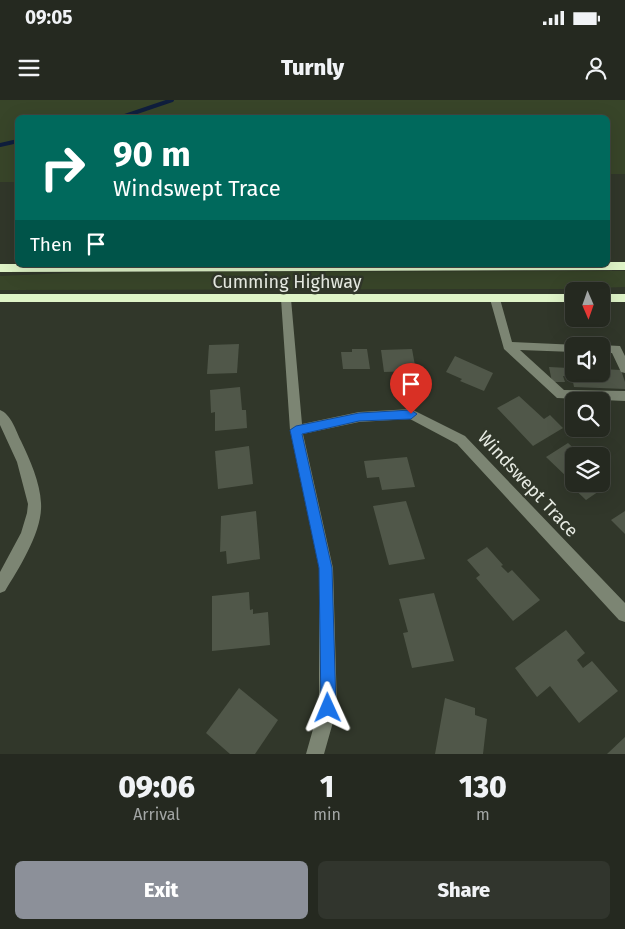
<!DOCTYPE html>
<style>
:root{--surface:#252920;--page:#31352d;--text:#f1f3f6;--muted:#a3a6a5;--line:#42453e;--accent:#8c9099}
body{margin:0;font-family:"Fira Sans",sans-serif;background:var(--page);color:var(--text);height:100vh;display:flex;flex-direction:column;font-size:19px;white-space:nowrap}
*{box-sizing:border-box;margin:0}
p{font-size:16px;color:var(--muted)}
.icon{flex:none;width:28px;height:28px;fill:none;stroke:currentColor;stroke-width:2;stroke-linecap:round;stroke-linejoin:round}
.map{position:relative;height:654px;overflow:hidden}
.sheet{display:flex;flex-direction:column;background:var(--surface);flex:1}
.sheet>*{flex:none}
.guide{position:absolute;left:15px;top:15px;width:595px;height:152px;border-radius:8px;box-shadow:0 5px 20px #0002,0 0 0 1px var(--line);background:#00695c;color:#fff;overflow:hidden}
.needle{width:32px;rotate:178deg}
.buttons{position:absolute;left:565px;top:182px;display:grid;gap:10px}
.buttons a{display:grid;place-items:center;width:45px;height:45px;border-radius:8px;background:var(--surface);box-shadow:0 5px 20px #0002,0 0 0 1px var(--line);font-size:25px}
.pin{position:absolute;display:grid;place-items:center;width:42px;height:42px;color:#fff;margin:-51px -21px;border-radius:50% 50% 50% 0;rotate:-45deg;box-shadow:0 0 5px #0007}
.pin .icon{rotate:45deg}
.me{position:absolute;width:55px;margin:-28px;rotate:359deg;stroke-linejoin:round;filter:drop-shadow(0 0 4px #0008)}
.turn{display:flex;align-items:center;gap:18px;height:105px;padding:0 15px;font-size:22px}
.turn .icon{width:65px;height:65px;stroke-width:2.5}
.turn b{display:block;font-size:35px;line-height:42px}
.then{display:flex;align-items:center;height:48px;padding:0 15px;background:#0003;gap:10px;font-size:19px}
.eta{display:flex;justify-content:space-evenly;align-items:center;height:85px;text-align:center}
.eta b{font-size:30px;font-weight:800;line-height:35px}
.action{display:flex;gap:10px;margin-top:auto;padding:10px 15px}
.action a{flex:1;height:58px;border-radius:8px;background:var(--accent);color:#fff;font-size:20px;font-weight:800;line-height:58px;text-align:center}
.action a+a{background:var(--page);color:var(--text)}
.status{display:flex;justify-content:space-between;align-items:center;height:35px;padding:0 25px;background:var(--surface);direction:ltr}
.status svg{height:14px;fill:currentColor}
header{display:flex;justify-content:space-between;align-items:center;height:65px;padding:0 15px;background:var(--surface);font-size:22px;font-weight:800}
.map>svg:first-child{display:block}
</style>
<div class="status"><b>09:05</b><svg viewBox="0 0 49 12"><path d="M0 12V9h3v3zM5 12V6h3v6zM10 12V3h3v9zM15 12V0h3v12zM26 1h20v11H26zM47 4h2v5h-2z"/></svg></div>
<header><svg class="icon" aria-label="menu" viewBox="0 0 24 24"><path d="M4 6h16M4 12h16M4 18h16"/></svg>Turnly<svg class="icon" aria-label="person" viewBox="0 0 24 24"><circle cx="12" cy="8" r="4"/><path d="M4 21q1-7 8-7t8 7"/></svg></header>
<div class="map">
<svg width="625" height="654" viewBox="0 0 625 654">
<rect width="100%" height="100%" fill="#31372a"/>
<g fill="#384529">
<path d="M0 0H625V74H608V18H18L17 82H0Z"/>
<path d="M625 171V187L563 189 0 190V176L89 172Z"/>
</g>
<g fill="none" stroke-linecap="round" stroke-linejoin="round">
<g stroke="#0f1e3d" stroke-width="4">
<path d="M119 18 172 0"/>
<path d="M0 45 18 41"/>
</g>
</g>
<g fill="#505749">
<path d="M239 244 237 273 207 274 209 245Z"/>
<path d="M352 249H367L370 269H343L341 252H352Z"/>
<path d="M412 249 416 271 384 272 381 250Z"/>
<path d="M455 256 493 273 484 291 460 281 462 279 446 272Z"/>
<path d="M567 263H574V274H601V269L621 270 625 282V289L574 287 572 277 563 276 565 282H552L549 267 569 268Z"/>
<path d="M240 287 242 310H246L247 328 215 331V312L211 313 210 290Z"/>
<path d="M519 296 544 319 550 315 563 328 533 346 497 308Z"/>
<path d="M568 343 582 356H574V384H601V374L611 383 586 400 565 380 568 378 546 357Z"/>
<path d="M249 346 253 384 218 389 215 351Z"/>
<path d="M407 357 415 387 382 390 379 377 367 378 364 361Z"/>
<path d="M406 401 425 459 389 465 373 406Z"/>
<path d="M256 411 260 459 227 464 226 451 220 452 221 416Z"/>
<path d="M625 411V434L611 420Z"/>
<path d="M487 447 503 465 501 466 508 473 512 470 540 500 513 521 476 478 480 475 467 460Z"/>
<path d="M249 492 250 510 253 509V514L268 512 270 545 212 551V496Z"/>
<path d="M434 493 454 561 412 568 403 533 408 532 399 499Z"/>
<path d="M566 530 585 553 577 560 583 568 592 561 618 591 579 623 550 586 537 597 515 568Z"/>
<path d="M239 588 278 620 255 654H230L206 633Z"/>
<path d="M445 598 475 608V615L487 619 483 654H435Z"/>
<path d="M625 637V654H607Z"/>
</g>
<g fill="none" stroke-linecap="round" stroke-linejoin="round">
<g fill="#7c8573" fill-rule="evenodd">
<path d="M286 196 291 199 302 324 359 312 411 309 465 336 625 503V522L619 520 457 344 410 319 359 322 303 334 333 468 337 608 324 654H306L319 608V468L290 330 281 199Z"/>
<path d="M495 196 500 199 512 242 578 245 574 246V252L520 250 564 290 625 291V301L557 298 504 249 490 199Z"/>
<path d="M601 245 620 246 625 256V273L621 272 612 253H601V246H597Z"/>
<path d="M0 310C11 314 16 331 21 341 30 360 40 382 41 403 43 431 19 468 5 491L0 493V472L21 433 27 413 28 404 17 362 0 325Z"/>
</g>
<g fill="#dff4c8" fill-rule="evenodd">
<path d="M608 162H625V170L0 172V164L608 165Z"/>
<rect x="0" y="194" width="574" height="8"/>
<rect x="601" y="194" width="24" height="8"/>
</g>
</g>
<path fill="#1a73e8" stroke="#114b97" d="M411 310 417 314 411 319 359 321 302 334 332 468 336 608 334 614 328 616 323 614 321 608 319 468 290 330 296 326 359 313Z"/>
<g text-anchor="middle" stroke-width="5" stroke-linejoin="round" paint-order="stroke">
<g font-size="18" fill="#e7ebe3" stroke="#31372a">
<text x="287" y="188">Cumming Highway</text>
<text transform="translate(528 384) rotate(47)" y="6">Windswept Trace</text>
</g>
</g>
</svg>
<div class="buttons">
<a><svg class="needle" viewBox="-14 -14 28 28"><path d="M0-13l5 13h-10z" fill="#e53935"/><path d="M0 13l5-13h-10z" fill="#a3a6a5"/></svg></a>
<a><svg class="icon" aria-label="sound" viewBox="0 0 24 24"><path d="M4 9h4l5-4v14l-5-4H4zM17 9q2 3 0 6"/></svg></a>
<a><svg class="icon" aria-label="search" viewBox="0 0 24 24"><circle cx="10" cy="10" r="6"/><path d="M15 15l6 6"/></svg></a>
<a><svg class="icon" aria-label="layers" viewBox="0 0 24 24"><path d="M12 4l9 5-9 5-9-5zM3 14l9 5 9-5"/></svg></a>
</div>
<div class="pin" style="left:411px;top:314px;background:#d93025"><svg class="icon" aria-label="arrive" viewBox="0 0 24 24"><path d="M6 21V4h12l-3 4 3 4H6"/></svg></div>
<svg class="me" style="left:328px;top:608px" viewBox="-20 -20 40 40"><path d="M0-17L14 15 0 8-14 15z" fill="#1a73e8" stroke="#fff" stroke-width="4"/></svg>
<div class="guide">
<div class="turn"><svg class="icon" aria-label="right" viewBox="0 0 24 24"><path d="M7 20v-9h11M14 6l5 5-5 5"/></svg><div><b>90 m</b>Windswept Trace</div></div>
<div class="then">Then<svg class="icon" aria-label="arrive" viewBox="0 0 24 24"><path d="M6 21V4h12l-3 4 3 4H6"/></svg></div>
</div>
</div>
<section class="sheet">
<div class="eta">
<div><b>09:06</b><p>Arrival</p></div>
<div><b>1</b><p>min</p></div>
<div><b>130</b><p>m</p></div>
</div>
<div class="action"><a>Exit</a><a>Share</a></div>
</section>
